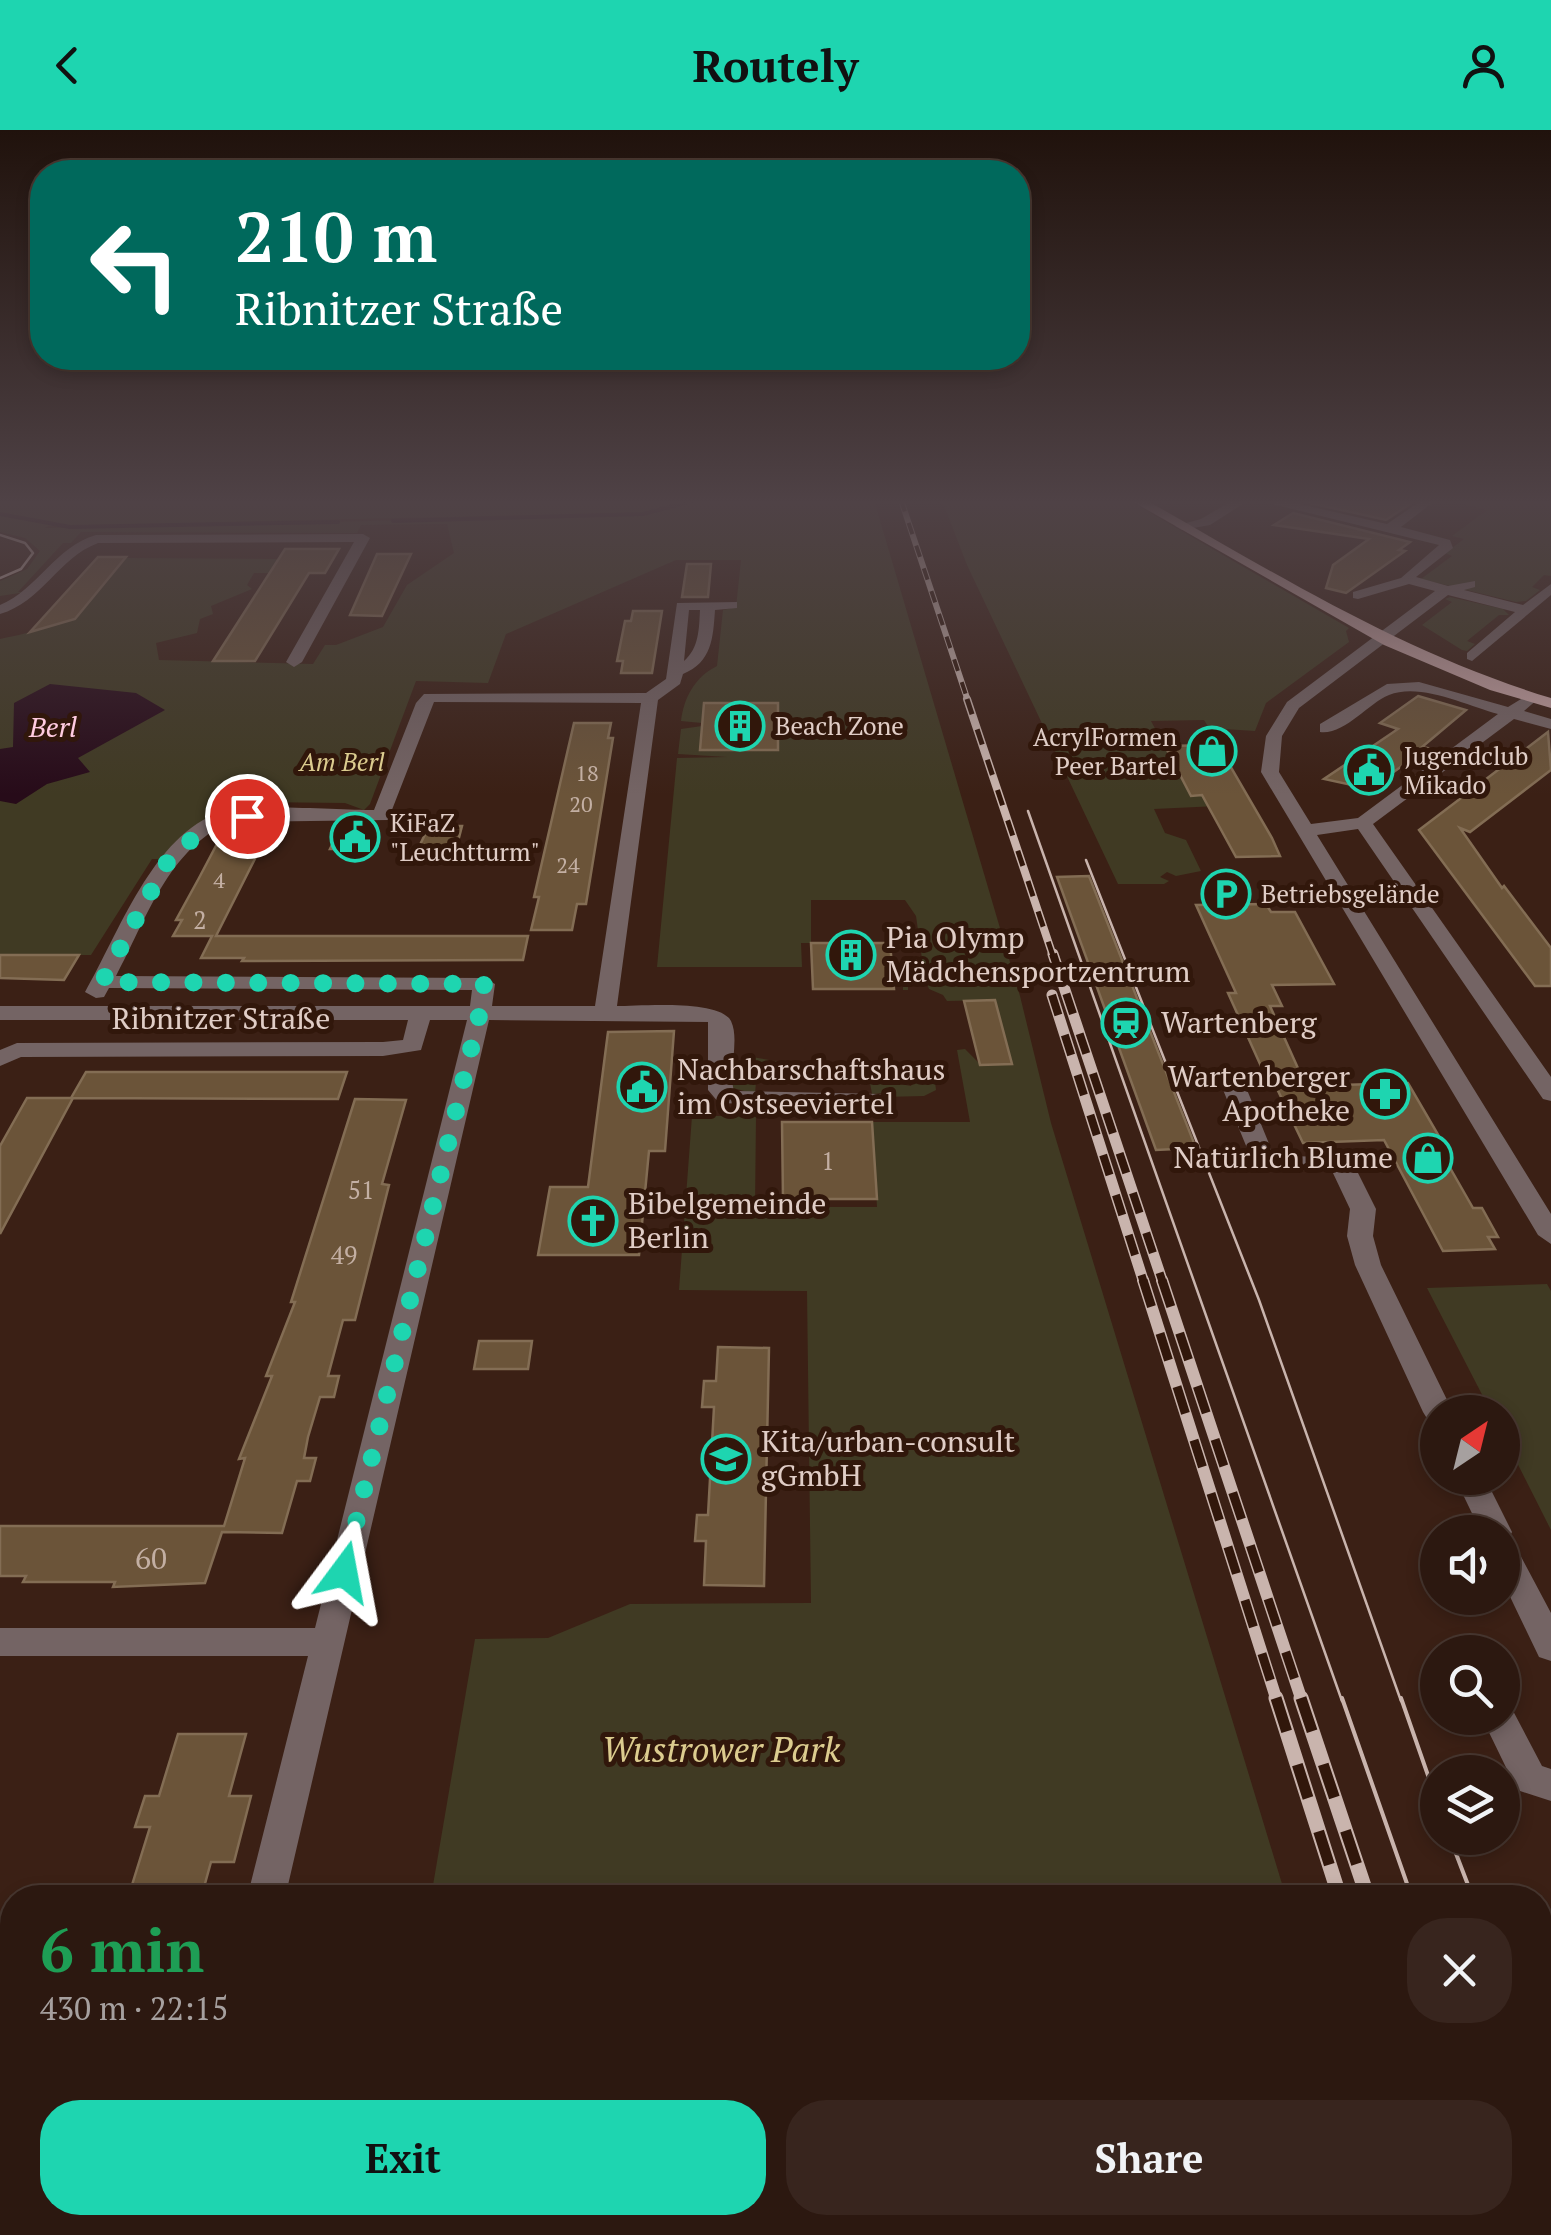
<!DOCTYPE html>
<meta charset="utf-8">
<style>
:root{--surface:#2c1810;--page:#38251e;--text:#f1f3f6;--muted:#a6a09f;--line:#483730;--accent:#1ed5b0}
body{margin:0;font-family:"PT Serif",serif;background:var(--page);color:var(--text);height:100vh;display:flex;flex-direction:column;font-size:38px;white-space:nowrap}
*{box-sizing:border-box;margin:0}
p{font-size:32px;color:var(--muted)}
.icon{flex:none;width:55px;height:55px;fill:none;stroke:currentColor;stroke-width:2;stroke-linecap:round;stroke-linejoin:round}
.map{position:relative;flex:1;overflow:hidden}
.panel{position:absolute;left:0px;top:1755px;width:1552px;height:350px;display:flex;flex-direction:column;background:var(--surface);border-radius:40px 40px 0 0;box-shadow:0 5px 15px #0003,0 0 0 2px var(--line)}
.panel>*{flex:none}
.banner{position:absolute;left:30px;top:30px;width:1000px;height:210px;border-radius:40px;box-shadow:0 5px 15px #0003,0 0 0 2px var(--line);background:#00695c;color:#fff;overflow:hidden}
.needle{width:65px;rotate:35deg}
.controls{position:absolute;left:1420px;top:1265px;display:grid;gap:20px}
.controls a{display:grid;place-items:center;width:100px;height:100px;border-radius:50%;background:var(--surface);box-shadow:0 5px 15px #0003,0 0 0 2px var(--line);font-size:50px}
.pin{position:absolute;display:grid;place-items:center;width:85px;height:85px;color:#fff;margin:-42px;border:5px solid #fff;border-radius:50%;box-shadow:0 2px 10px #0007}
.me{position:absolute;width:110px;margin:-55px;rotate:13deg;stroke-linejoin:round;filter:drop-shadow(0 0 8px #0008)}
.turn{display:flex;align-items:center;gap:35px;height:210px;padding:0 40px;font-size:45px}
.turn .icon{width:130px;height:130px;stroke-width:2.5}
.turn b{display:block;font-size:70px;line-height:85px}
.round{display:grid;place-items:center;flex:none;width:105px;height:105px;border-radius:40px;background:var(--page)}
.head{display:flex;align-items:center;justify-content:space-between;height:170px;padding:0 40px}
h1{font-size:60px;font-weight:800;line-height:75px;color:#1e9e55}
.primary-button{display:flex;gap:20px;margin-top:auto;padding:20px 40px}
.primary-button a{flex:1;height:115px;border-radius:40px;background:var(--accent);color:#111;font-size:40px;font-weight:800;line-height:115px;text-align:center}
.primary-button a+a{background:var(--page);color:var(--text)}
header{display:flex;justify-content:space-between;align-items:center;height:130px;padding:0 40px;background:var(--accent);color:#111;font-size:45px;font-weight:800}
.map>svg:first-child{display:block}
</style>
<header><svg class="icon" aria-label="back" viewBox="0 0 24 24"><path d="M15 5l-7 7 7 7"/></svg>Routely<svg class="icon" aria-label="person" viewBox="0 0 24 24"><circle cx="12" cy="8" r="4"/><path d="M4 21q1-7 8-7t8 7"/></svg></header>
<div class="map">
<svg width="1551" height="2105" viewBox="0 0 1551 2105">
<rect width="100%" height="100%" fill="#3b2015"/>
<g fill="#403a23" fill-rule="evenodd">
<path d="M0 370H693L658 382 699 370H874L1020 866 1051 993 1286 1767H431L475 1509 548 1508 630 1474 811 1473 807 1161 679 1160 692 986H756L755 1077H877L872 992H970L957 920 965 919 980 934 1012 933 995 870 947 871 943 865 929 859 927 854H908V860H903V851L925 850 916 786 905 770H811V813H801L802 837H657L677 628 727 627 678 624 681 599 702 596 700 619H778V573H704L702 593 681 591C684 567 695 547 717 536L723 480 736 477 741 430H676L506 504 488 553 416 551 370 674 364 680 345 673 244 672 163 729H152L91 825H0V509C74 494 78 485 124 428L280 429 305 443H254L247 455 252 459 211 476 213 484 200 489 197 503 156 513 159 530 313 534 325 515H336L383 497 407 455 454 423 447 394 361 395 357 403 81 402 71 413H63L18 462H26L0 466V451L27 439 40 421 25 408 0 402ZM657 382 644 385 44 398 49 396Z"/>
<path d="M942 370H1128L1349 498 1346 501 1349 512 1266 573 1255 601 1209 598 1204 590 1151 591 1191 665 1241 664 1239 675 1154 679 1165 703 1186 710 1201 741 1176 746 1167 742 1160 747 1169 751 1164 754H1118L967 435Z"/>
<path d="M1445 370H1551V446L1544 445 1532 457 1540 460 1526 471 1516 472 1421 449 1452 426 1445 423 1464 409 1452 406 1487 380Z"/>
<path d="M1450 467 1503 479 1509 485H1499L1467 511 1475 514 1467 521 1462 520 1422 495 1452 472 1445 469Z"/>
<path d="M746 926 821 939 823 952H756L755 964 733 958 730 947 746 946Z"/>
<path d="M933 936 936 960 924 966 883 967V963L872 964 870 953 841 952V943L911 956 919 937Z"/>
<path d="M1547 1154 1551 1161V1400L1503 1305 1502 1282H1491L1427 1158Z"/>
<path d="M377 2092H1384L1388 2105H374Z"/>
</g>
<path fill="#270b19" d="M50 554 136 563 165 580 78 628 90 642 47 654 16 674 0 671V619L13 617 14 573Z"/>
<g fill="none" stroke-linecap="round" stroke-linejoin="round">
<g stroke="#270b19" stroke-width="4">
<path d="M0 384 70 397 338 392"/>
<path d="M393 391 643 384 696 370"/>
</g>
</g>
<g fill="#6b5439" stroke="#836d54" stroke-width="2.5">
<path d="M1314 370H1396L1410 374 1386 390 1310 373Z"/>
<path d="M1293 383 1410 412 1399 420 1405 421 1346 463 1326 458 1333 435 1369 409 1274 395Z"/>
<path d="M285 419H339L325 443H309L255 531H213Z"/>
<path d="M377 424H411L382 486 350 485Z"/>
<path d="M98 427H126L75 489 30 502Z"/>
<path d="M687 434H711L708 467H682Z"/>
<path d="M633 481H662L652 543H621L623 531H617L625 491H631Z"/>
<path d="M1418 566 1466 580 1422 617 1427 618 1370 659 1324 649 1398 599 1380 593Z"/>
<path d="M704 573H778V620H700Z"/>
<path d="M574 593H611L608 608H613L586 774H577L572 800H531L539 767H534Z"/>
<path d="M1548 602 1551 640 1470 702 1460 698 1502 758 1504 756 1551 818V856H1535L1419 700Z"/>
<path d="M1218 615 1272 708 1280 726 1236 727 1202 665 1191 666 1165 616Z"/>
<path d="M272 695 216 806H528L523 830 242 831 244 828H201L212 806H173L182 790H176L199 748 218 712H227L236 696Z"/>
<path d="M341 696H376L366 719H330Z"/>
<path d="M429 696H462L456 719H418Z"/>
<path d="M1089 746 1196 1018 1156 1020 1057 747Z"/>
<path d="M1266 774 1271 782H1295L1334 854 1272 855 1282 876H1270L1306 956 1408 953 1440 1008H1433L1473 1078H1482L1498 1107H1488L1495 1119 1443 1121 1384 1010 1303 1013 1270 944 1265 945 1228 863H1236L1196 775Z"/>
<path d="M811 813H890L894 859H813Z"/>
<path d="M0 825H79L64 850 0 848Z"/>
<path d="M995 870 1012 934 980 935 964 871Z"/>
<path d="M674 901 665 1021H649L639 1125H538L550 1057H588L608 902Z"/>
<path d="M86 942H347L338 969 73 968 0 1104V1016L27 968H71Z"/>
<path d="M355 969 406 970 382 1054 389 1055 355 1190H343L328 1246H339L334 1267H320L308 1307 304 1328H316L310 1351H297L282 1403 222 1402 205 1453 113 1457 115 1452H23L26 1446H0V1396H224L245 1328 239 1329 272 1246H266L295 1172H291Z"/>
<path d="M782 992H872L877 1069H783Z"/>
<path d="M479 1211H532L528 1239H474Z"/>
<path d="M718 1217 769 1218 764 1456 704 1455 706 1411H695L697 1385H708L714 1277H702L704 1251H716Z"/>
<path d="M178 1604H246L229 1666H251L234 1732H211L201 1768H128L150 1697H135L145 1666H159Z"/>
</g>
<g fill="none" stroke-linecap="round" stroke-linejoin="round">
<g fill="#746464" fill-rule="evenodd">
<path d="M1233 370H1249L1210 395 1182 400 1175 396 1201 389Z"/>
<path d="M1256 370H1282L1387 394 1422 370H1436L1401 397 1450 410 1453 418 1416 447 1448 456 1475 451V457L1464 460 1523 475 1551 454V465L1472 531 1467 529V523L1515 482 1448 465 1299 578 1282 606 1279 642 1311 694 1358 688 1498 584C1468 576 1420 552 1389 565 1367 574 1345 605 1320 602V594L1387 554 1419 552 1508 577 1531 563 1539 568 1524 581 1551 589V599L1514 589 1373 694 1551 947V971L1543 969 1358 699 1317 705 1551 1084V1114L1538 1105 1261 642 1266 606 1287 572 1435 461 1409 454 1358 469 1353 468V462L1401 448 1439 415Z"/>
<path d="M363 404 370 408 302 532 294 537 286 532 354 412 98 413C58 428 42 472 0 484V475C38 459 55 417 96 405Z"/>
<path d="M737 472V478L715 480C713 508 712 532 683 544L680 554 658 570 617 876C639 876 720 869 731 891 740 910 728 941 734 961L880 964 892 971 880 978 719 973 708 960V892L489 890 285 1768H247L308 1526H0V1498H315L467 890H430L421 920 383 926 21 927 0 936V920L17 913 383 912 403 910 408 890H0V876H470L472 860 109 858 104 867 96 868 85 862C118 805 153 704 221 682 247 673 340 680 374 680L416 573 424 564 646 563 666 549 677 473ZM689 480H700C699 499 699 518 684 531ZM434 572 641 573 595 876H492L495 854 484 848 116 846C146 790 168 719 230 692L388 690Z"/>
<path d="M1231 943 1243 950 1274 1026 1350 1027 1376 1079 1373 1106 1381 1135 1453 1282H1438V1293L1428 1290 1423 1282 1355 1135 1347 1106 1350 1079 1332 1041 1256 1040 1219 950Z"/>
<path d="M1455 1348H1485L1512 1402 1510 1406 1551 1483V1531L1539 1527 1502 1450V1402H1481Z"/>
<path d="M1502 1574 1511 1577 1542 1636 1551 1639V1671L1517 1660 1482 1588H1502Z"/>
<path d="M166 2092H210L207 2105H163Z"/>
</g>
<path fill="#c19f9f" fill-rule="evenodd" d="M1130 370H1146C1278 445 1405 524 1551 568V578L1490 560 1384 515Z"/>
<g stroke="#c9b4ad" stroke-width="2.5">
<path d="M0 405 25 413 33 423 21 439 0 448"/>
<path d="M1028 681 1342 1571"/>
<path d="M1086 730 1259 1170 1401 1571"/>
</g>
<g stroke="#c9b4ad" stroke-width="4">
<path d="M1342 1568 1412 1768"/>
<path d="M1401 1568 1438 1674"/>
<path d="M1450 1708 1473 1768"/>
<path d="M1540 1942 1551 1971"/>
<path d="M1527 2092 1531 2105"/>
</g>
<g stroke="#c9b4ad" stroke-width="6">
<path id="rail-far4" d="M901 370 968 571"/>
</g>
<g stroke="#c9b4ad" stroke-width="8">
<path id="rail-far3" d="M967 569 1053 826"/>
</g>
<g stroke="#c9b4ad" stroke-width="11">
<g id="rail-far2">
<path d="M1053 824 1163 1153"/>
<path d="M1052 865 1144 1153"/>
</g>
</g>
<g stroke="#c9b4ad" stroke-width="12">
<g id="rail-far1">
<path d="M1143 1150 1277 1571"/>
<path d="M1162 1150 1302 1571"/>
</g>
</g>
<g stroke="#c9b4ad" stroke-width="15">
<g id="rail">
<path d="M1276 1568 1340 1768"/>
<path d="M1301 1568 1368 1768"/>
<path d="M1445 2092 1449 2105"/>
<path d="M1476 2092 1480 2105"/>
</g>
</g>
<use href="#rail-far4" stroke="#31170b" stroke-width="4" stroke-dasharray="12" stroke-linecap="butt"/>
<use href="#rail-far3" stroke="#31170b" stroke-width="5" stroke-dasharray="16" stroke-linecap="butt"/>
<use href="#rail-far2" stroke="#31170b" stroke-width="8" stroke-dasharray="21" stroke-linecap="butt"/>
<use href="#rail-far1" stroke="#31170b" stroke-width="9" stroke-dasharray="28" stroke-linecap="butt"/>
<use href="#rail" stroke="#31170b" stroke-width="11" stroke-dasharray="35" stroke-linecap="butt"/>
</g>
<linearGradient id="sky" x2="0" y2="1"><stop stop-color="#20120c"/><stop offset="0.56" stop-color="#4f4246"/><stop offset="1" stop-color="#4f4246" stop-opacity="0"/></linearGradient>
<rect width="1551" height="665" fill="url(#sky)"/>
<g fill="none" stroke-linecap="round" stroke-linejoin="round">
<path stroke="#1ed5b0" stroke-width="18" stroke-dasharray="0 32.4" d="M247 686 210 692 166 734 102 852 484 854 480 882 344 1442"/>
</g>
<defs>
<g id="building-ring" transform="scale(2.5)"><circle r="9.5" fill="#31170b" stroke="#1ed5b0" stroke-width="1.5"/><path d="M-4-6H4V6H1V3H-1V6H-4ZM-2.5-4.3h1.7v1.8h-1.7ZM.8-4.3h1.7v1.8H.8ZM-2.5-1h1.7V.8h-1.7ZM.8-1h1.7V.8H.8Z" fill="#1ed5b0"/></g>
<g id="shop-ring" transform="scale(2.5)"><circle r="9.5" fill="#31170b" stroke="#1ed5b0" stroke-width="1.5"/><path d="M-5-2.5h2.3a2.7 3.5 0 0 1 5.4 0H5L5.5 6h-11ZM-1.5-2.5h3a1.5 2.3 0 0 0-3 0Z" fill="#1ed5b0"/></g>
<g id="civic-ring" transform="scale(2.5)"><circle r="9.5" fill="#31170b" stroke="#1ed5b0" stroke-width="1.5"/><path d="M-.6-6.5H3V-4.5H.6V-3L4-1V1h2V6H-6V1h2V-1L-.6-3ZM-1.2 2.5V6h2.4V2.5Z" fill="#1ed5b0"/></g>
<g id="parking-ring" transform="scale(2.5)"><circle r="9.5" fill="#31170b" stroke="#1ed5b0" stroke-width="1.5"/><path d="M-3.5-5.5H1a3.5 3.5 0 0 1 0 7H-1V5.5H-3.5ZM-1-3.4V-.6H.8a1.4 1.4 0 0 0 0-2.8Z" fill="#1ed5b0"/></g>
<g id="station-ring" transform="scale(2.5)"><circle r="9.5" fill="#31170b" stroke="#1ed5b0" stroke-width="1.5"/><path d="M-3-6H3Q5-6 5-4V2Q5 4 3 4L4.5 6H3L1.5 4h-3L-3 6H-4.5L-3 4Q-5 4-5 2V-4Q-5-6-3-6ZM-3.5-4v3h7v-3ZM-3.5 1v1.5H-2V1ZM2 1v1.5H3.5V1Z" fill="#1ed5b0"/></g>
<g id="pharmacy-ring" transform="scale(2.5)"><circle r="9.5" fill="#31170b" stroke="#1ed5b0" stroke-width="1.5"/><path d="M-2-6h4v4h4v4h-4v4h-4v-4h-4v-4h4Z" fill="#1ed5b0"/></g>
<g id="church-ring" transform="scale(2.5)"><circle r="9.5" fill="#31170b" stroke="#1ed5b0" stroke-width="1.5"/><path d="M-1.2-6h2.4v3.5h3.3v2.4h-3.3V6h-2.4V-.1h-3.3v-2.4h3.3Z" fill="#1ed5b0"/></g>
<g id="school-ring" transform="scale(2.5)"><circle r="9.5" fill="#31170b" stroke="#1ed5b0" stroke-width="1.5"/><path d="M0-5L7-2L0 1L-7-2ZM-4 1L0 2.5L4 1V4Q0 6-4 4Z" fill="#1ed5b0"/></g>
</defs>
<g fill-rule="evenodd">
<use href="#building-ring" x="740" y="596"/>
<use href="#shop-ring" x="1212" y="621"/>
<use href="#civic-ring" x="1369" y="640"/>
<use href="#civic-ring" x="355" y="707"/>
<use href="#parking-ring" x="1226" y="764"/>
<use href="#building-ring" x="851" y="825"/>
<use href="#station-ring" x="1126" y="893"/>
<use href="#civic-ring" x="642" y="957"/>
<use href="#pharmacy-ring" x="1385" y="964"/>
<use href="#shop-ring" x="1428" y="1028"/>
<use href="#church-ring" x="593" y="1091"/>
<use href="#school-ring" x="726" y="1329"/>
</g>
<g text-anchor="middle" stroke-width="10" stroke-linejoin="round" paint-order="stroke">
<g font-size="22" fill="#c3afa3">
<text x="587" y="651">18</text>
<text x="581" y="682">20</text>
<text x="568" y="743">24</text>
<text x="219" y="758">4</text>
</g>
<g font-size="25" fill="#e0cdc6" stroke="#31170b" text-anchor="start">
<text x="775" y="605">Beach Zone</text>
<text x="1177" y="616" text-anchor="end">AcrylFormen<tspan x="1177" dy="29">Peer Bartel</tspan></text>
<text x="1404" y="635">Jugendclub<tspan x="1404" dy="29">Mikado</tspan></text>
<text x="390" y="702">KiFaZ<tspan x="390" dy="29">"Leuchtturm"</tspan></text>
<text x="1261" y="773">Betriebsgelände</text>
</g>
<g font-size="25" font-style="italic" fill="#dccc8f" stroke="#31170b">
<text x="342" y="641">Am Berl</text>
</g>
<g font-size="25" fill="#c3afa3">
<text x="200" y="799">2</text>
<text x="828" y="1040">1</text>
<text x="361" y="1069">51</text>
<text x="344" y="1134">49</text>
</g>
<g font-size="28" font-style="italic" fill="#ffcbe0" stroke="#31170b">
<text x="53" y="607">Berl</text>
</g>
<g font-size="30" fill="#e0cdc6" stroke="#31170b" text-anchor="start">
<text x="886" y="818">Pia Olymp<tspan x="886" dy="34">Mädchensportzentrum</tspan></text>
<text x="1161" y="903">Wartenberg</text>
<text x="677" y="950">Nachbarschaftshaus<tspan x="677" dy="34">im Ostseeviertel</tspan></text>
<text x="1350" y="957" text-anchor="end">Wartenberger<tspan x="1350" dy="34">Apotheke</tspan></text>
<text x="1393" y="1038" text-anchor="end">Natürlich Blume</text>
<text x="628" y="1084">Bibelgemeinde<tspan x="628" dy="34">Berlin</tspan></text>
<text x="761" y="1322">Kita/urban-consult<tspan x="761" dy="34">gGmbH</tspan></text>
</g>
<g font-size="30" fill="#e0cdc6" stroke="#31170b">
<text x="221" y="899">Ribnitzer Straße</text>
</g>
<g font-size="30" fill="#c3afa3">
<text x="151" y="1439">60</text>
</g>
<g font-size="35" font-style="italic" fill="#dccc8f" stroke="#31170b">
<text x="721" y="1632">Wustrower Park</text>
</g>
</g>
</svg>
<div class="controls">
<a><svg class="needle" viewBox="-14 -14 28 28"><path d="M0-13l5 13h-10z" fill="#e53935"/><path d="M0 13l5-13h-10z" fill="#a6a09f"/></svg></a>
<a><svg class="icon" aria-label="sound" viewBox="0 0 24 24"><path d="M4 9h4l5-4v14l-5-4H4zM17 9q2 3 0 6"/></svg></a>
<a><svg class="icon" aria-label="search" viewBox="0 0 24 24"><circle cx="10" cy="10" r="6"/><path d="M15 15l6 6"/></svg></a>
<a><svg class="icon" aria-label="layers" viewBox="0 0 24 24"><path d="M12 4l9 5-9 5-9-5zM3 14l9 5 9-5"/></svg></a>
</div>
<div class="pin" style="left:247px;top:686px;background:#d93025"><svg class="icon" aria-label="arrive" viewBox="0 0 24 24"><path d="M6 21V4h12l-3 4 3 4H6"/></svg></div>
<svg class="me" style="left:344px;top:1442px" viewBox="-20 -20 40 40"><path d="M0-17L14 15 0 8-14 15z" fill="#1ed5b0" stroke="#fff" stroke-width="4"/></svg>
<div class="banner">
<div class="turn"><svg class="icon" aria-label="left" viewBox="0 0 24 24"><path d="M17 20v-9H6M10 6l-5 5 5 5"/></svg><div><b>210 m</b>Ribnitzer Straße</div></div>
</div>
<section class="panel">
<div class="head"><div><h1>6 min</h1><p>430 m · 22:15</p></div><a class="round"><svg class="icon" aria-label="close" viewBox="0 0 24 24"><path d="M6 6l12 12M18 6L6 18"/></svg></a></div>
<div class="primary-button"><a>Exit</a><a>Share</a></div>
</section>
</div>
